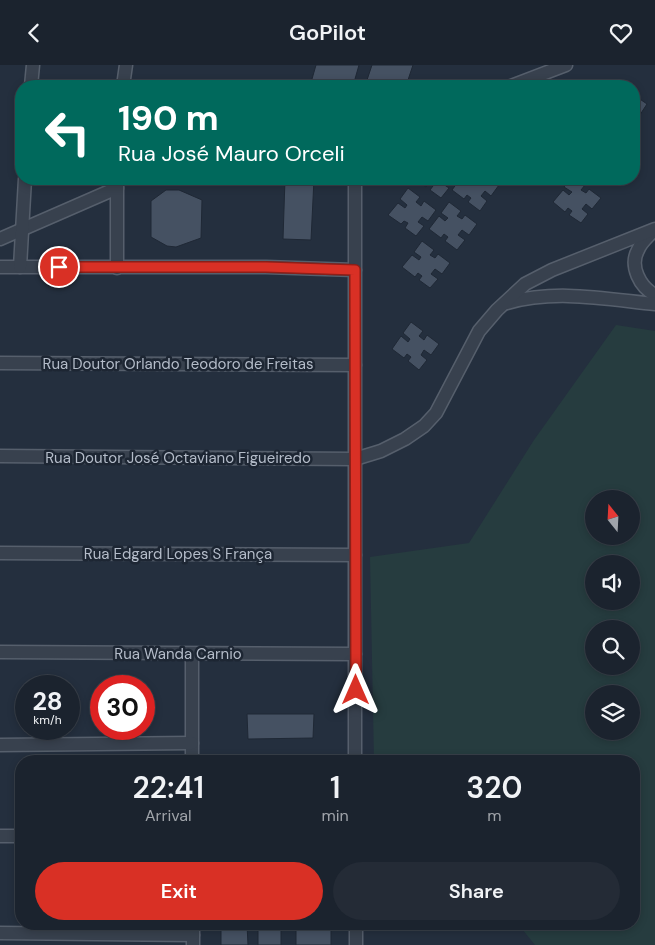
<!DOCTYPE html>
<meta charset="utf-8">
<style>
:root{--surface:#1b232e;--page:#242b36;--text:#f1f3f6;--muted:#a0a4aa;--line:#39404a;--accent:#d93025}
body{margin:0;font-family:"DM Sans",sans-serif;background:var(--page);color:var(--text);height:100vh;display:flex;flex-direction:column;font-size:19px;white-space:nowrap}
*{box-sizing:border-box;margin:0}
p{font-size:16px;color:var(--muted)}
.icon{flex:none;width:28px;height:28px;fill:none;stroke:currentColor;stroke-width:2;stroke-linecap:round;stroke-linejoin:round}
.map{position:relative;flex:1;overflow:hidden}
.sheet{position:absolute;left:15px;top:690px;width:625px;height:175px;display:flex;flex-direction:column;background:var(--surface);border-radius:20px;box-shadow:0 2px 8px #0003,0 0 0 1px var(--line)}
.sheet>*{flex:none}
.guide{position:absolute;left:15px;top:15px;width:625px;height:105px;border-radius:20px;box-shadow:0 2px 8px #0003,0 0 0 1px var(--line);background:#00695c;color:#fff;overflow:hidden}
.needle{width:32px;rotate:342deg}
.buttons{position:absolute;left:585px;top:425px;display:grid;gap:10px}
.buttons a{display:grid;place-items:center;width:55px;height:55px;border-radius:50%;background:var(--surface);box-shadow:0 2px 8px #0003,0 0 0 1px var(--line);font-size:25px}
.speed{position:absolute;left:15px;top:610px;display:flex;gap:10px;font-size:25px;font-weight:700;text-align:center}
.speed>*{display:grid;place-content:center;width:65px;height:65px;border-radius:50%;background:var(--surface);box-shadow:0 2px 8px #0003,0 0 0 1px var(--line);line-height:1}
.speed small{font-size:12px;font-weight:400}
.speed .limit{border:8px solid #d22;background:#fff;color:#111}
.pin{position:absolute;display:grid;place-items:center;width:42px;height:42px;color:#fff;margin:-21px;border:2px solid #fff;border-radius:50%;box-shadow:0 1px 5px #0007}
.me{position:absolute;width:55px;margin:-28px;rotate:0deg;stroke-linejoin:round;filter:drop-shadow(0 0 4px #0008)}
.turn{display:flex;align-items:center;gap:18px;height:105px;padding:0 20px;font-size:22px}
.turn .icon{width:65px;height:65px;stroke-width:2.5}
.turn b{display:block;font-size:35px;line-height:42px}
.eta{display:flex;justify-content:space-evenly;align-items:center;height:85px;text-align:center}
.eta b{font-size:30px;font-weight:600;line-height:35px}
.button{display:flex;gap:10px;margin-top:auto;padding:10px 20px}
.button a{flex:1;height:58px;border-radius:30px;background:var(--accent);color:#fff;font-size:20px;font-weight:600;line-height:58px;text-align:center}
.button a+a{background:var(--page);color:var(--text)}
header{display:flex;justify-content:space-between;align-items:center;height:65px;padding:0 20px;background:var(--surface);font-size:22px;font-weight:600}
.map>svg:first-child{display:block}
</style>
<header><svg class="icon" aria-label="back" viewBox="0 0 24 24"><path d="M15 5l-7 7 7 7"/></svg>GoPilot<svg class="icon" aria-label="heart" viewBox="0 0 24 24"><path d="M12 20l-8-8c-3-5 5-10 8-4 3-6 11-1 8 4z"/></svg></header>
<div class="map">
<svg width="655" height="880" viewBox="0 0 655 880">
<rect width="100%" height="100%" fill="#242f3e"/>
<path fill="#263c3f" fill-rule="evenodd" d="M616 260 655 266V880H535L518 859H634V696H374L370 492 469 478 534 375ZM594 434H631V471H594ZM594 499H631V536H594ZM594 564H631V601H594ZM594 629H631V666H594Z"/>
<g fill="#455162" stroke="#1f2835">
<path d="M316 0H359L353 21H310Z"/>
<path d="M372 0H413L406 21H365Z"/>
<path d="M634 30 647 39 634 59Z"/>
<path d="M145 114H191V117L145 116Z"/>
<path d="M285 114H314L311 175 283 174Z"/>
<path d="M415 114H457L453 119 446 114 443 119 449 123 441 133 430 125 433 121 429 118 426 122Z"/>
<path d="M460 114H463L468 117 469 114H482L484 115 486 114H491L499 120 491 131 485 126 481 131 487 136 480 146 468 137 471 133 467 130 464 134 452 125Z"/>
<path d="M571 114H577L585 120 581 125 586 128 589 124 601 133 592 144 586 139 582 144 588 149 581 158 569 150 572 146 568 143 565 147 553 137 563 125 569 130 572 127 564 122Z"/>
<path d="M408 123 420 132 416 137 421 141 424 136 436 145 428 156 422 152 418 157 424 161 416 171 405 163 408 158 404 156 401 159 388 150 398 138 405 143 407 140 400 134Z"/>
<path d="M166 125H179L202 135 201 173 176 182 167 181 151 172V136Z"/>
<path d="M449 137 461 146 457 151 462 154 465 150 477 159 469 170 462 165 458 170 465 175 457 185 445 176 448 172 444 169 441 173 429 164 439 151 445 156 448 153 441 148Z"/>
<path d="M422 176 434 185 430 190 435 193 438 189 450 198 442 209 435 204 431 209 438 214 430 223 419 215 422 211 418 208 415 212 402 202 412 190 419 195 421 192 414 187Z"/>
<path d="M411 257 423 266 419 271 424 275 427 270 439 279 431 290 424 285 421 290 427 295 419 305 408 296 411 292 407 289 404 293 392 284 401 271 408 277 410 274 403 268Z"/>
<path d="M247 649H314L313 673 248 674Z"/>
<path d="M221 859H247L248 880H221Z"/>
<rect x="258" y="859" width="23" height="21"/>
<rect x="296" y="859" width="35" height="21"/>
</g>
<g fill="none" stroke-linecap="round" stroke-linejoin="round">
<g stroke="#565f6c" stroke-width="15">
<g id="minor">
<path d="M31 21 33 0"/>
<path d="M123 21 126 0"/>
<path d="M511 21 566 0"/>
<path d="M355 114V696"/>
<path d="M653 166C648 172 641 177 638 185 629 201 640 222 655 230"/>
<path d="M0 174 117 123"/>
<path d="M0 202H266L355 205"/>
<path d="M20 202 25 114"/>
<path d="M117 203V114"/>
<path d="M507 238C555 224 606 234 655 239"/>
<path d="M0 298 355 300"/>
<path d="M0 391 355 394 381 386 405 374 424 361 436 348 479 266 497 245 525 219 552 205 655 164"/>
<path d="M0 488 355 490"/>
<path d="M0 587 355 589"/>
<path d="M192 589V696"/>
<path d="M0 680 192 678"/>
<path d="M0 771H21"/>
<path d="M193 859V880"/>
<path d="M356 859V880"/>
<path d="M0 868 193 870"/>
</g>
</g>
<use href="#minor" stroke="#38414e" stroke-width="12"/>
</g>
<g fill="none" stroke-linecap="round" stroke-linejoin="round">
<g stroke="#8d1f18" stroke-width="12">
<path id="route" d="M59 202H266L355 205 356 625"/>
</g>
<use href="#route" stroke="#d93025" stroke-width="9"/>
</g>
<g text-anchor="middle" stroke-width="5" stroke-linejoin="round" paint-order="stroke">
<g font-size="15" fill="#b4bcc9" stroke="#1d2633">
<text x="178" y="304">Rua Doutor Orlando Teodoro de Freitas</text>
<text x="178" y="398">Rua Doutor José Octaviano Figueiredo</text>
<text x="178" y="494">Rua Edgard Lopes S França</text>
<text x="178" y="594">Rua Wanda Carnio</text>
</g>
</g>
</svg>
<div class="buttons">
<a><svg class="needle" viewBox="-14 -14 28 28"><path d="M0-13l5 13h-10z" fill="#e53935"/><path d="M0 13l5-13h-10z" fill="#a0a4aa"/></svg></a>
<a><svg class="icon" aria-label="sound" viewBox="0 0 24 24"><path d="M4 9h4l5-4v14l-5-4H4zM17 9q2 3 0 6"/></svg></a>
<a><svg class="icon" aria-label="search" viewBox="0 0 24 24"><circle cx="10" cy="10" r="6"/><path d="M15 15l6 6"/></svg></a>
<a><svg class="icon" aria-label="layers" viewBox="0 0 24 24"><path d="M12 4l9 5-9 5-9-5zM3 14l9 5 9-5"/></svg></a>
</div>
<div class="speed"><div>28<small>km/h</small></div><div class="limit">30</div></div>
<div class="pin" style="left:59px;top:202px;background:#d93025"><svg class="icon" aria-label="arrive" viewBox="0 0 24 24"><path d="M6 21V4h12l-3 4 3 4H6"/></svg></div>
<svg class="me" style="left:356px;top:625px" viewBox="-20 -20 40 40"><path d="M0-17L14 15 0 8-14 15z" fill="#d93025" stroke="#fff" stroke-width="4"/></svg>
<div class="guide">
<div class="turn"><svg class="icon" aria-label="left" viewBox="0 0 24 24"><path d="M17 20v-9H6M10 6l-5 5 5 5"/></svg><div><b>190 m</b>Rua José Mauro Orceli</div></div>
</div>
<section class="sheet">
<div class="eta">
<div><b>22:41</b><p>Arrival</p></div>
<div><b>1</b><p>min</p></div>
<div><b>320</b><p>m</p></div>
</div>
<div class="button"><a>Exit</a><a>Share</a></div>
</section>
</div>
